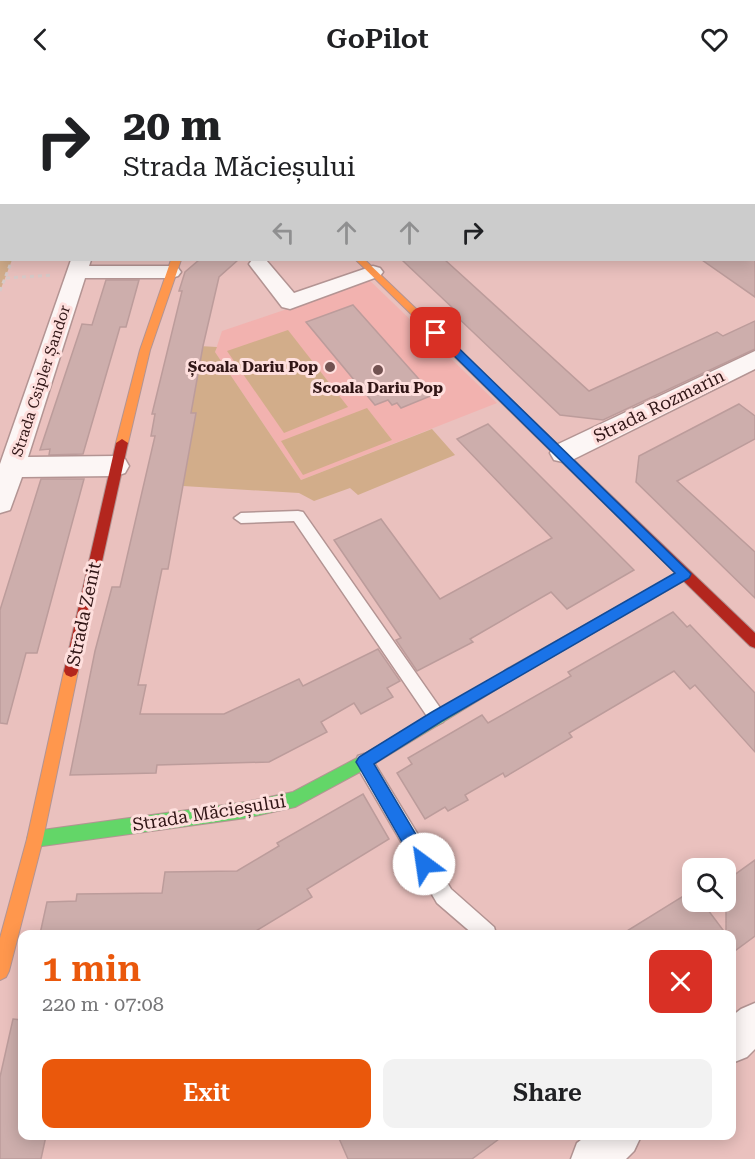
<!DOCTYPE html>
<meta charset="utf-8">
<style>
:root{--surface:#fff;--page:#f2f2f2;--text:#202124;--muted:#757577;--accent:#ea580c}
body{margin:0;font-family:"Roboto Serif",serif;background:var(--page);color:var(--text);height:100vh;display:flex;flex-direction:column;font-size:22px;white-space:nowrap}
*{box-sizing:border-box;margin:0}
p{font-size:20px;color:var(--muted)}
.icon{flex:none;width:33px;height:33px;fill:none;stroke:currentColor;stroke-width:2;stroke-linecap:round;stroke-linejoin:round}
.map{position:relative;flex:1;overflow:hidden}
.sheet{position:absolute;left:18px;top:852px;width:718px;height:210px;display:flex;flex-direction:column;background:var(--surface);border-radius:12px;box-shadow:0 3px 15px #0003}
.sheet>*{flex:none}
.hud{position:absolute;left:0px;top:0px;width:756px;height:183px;box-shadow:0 3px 15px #0003;background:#fff;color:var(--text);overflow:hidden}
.controls{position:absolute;left:682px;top:780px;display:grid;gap:12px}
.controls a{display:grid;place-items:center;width:54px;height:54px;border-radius:12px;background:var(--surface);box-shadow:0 3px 15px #0003;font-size:30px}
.pin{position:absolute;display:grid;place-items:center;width:51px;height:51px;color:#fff;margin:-26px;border-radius:12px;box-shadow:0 3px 9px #0006}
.me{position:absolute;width:66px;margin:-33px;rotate:329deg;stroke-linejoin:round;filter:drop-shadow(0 0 4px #0008)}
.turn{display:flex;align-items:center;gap:21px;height:126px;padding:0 24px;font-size:27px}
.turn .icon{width:78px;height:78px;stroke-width:2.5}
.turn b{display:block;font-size:42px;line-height:51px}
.lanes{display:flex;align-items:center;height:57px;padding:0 24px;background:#0003;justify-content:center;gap:30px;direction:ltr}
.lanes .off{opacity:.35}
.round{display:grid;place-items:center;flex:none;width:63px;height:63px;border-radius:12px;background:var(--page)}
.summary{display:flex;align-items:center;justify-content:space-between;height:102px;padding:0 24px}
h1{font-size:36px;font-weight:600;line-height:45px;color:var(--accent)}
.primary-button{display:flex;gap:12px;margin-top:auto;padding:12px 24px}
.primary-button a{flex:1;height:69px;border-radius:12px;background:var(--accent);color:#fff;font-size:24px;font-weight:600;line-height:69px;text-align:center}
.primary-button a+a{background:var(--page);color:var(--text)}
header{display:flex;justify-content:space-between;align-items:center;height:78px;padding:0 24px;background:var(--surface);font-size:27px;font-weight:600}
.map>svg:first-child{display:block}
</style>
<header><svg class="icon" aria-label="back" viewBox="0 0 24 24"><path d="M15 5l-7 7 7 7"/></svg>GoPilot<svg class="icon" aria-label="heart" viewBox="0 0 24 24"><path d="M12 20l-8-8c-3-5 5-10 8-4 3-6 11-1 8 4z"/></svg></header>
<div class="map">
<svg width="755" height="1081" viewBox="0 0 755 1081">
<rect width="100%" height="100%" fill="#eac1be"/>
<path fill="#f2b2af" d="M364 197 497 325 301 402 215 274 222 253 293 229Z"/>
<g fill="#d2ad8a">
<path d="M0 0H68L2 2V182H12L0 213Z"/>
<path d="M288 252 348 329 284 355 227 273Z"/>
<path d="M199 268 217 269 215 274 301 402 432 351 455 377 358 417 350 410 314 423 299 415 183 408 196 335H186Z"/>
<path d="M367 330 392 362 303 397 281 363Z"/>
</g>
<g fill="#cdaeac" stroke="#bc9c9b" stroke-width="1.5">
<path d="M199 182H238L219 199 203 268 191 335H196L168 491H162L138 607H146L140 636H224L299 601 303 608 378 571 400 603 387 610 393 619 361 636 354 625 321 644 327 654 269 684 157 687 156 695 70 697 95 573 112 509H120L155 358H151L155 336H152L182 213H179L185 194Z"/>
<path d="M402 182H445L589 313 717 254 723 258 755 243V271L603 342 560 337 453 235 457 234Z"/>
<path d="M702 182H755V219Z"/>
<path d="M106 202H139L126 249H120L83 376 49 377 50 371 40 372 82 246 92 247Z"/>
<path d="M353 227 433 317 401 330 397 325 392 327 388 322 375 327 306 244Z"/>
<path d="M739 326 755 338V361L677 403 755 474V520L636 404 639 378Z"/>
<path d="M488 346 634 492 567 531 551 514 470 561 473 564 417 593 396 562 401 560 334 462 381 441 440 521 552 460 457 361Z"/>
<path d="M41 401H84L37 575H26L7 646 0 645V532Z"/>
<path d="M673 534 687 549 690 547 755 615V674L695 607 690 611 674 593 569 655 572 659 505 699 503 695 465 717 468 722 448 733 445 729 425 741 397 695 412 686 408 680 482 637 488 645 571 598 568 594Z"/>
<path d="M363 716 389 761 307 811 312 819 251 856H40L47 824 76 823 77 816 162 815 165 794 237 793 279 768 277 765Z"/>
<path d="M755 782V858L732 875V856H622L693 812V824H702L726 856V803Z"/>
<path d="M13 941 22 942V1058H46L41 1081H0V999Z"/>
<path d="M338 1058H503L472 1081H348Z"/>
</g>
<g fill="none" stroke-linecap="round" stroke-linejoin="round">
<g stroke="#b39493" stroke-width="3">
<g id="lane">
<path d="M298 433 303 434 443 634 445 639 443 644 437 647 431 644 294 443 241 445 234 440 241 435Z"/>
<path d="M364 676 370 678 451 811 494 849 496 856H473L437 825 358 690 356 684 358 678Z"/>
</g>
</g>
<g stroke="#b39493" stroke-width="3">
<g id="street">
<rect x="95" y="0" width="16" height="2"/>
<path d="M485 0H503L504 2H486Z"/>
<rect x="754" y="168" width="1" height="12"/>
<path d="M71 182H91L89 188H171L178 190 181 194 178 198 171 200H85L28 379 116 378 125 381 129 388 125 395 116 398 22 399 10 432 0 435V386Z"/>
<path d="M252 182H266L294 215 373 188 380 190 383 194 380 198 290 231 282 229 252 190 249 186Z"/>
<path d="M755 273V291L572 382 563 384 554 382 550 375 554 368Z"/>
<path d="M755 925V971L747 979 732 985V938L741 931Z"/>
<path d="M586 1058H641L634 1073 626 1081H571L577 1065Z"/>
</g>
</g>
<g stroke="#b39493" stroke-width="2">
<path id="fast" d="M510 590 515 592 517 596 515 600 369 689 295 729 246 740 35 769 29 767 27 761 29 755 35 753 246 724 293 714 359 679Z"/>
</g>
<g stroke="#b39493" stroke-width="2">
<g id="slow">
<path d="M171 182H181L150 272 128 365 122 369 116 365 140 272Z"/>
<path d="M356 182H365L574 382 576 385 574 388H566Z"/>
<path d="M684 491 689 492 690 496 689 500 515 600 510 602 505 600 503 596 505 592Z"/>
<path d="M71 587 76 589 78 593 43 761 9 893 6 899 0 902V860L27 761 64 593 66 589Z"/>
</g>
</g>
<g stroke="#b39493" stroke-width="2">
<g id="jam">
<path d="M122 361 128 365 78 593 76 597 71 599 66 597 64 593 116 365Z"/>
<path d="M570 381 574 382 755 555V570L750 568 566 388 564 385Z"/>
</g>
</g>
<path stroke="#d6cac8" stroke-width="2" stroke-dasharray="3 3" stroke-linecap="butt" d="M581 2 586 0"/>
<g stroke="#d6cac8" stroke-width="3" stroke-dasharray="4 4" stroke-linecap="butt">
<path d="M6 200 52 197"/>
<path d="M0 213 12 182"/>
</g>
<use href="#lane" fill="#fcf6f5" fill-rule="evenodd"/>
<use href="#street" fill="#fcf6f5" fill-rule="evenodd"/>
<use href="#fast" fill="#63d668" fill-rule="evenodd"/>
<use href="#slow" fill="#ff974d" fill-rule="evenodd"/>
<use href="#jam" fill="#b3261e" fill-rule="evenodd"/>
</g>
<path fill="#1a73e8" stroke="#114b97" stroke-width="1.5" d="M436 251 440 252 691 496 689 500 442 643 374 686 430 780 432 786 430 792 424 794 418 792 359 689 356 684 359 679 432 634 675 495 433 257 431 255Z"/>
<g fill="#725251" stroke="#fedfdd" stroke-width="2">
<circle cx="330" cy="289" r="6"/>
<circle cx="378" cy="292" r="6"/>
</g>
<g text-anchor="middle" stroke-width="6" stroke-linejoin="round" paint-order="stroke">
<g font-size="15" font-weight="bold" fill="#311616" stroke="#fedfdd" text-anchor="end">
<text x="318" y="294">Școala Dariu Pop</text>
<text x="378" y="315" text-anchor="middle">Scoala Dariu Pop</text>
</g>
<g font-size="15" fill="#311616" stroke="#fedfdd">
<text transform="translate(41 303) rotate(-72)" y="5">Strada Csipler Șandor</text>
</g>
<g font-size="18" fill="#311616" stroke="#fedfdd">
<text transform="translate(659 328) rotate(-26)" y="6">Strada Rozmarin</text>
<text transform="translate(84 536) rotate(-78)" y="6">Strada Zenit</text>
<text transform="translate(209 735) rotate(-9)" y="6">Strada Măcieșului</text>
</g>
</g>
</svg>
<div class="controls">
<a><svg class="icon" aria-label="search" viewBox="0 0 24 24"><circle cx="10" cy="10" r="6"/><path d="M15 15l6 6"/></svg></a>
</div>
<div class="pin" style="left:436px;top:255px;background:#d93025"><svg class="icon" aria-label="arrive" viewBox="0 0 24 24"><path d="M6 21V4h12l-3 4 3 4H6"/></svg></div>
<svg class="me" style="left:424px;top:786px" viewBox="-20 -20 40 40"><circle r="19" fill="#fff"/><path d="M0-13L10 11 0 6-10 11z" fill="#1a73e8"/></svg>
<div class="hud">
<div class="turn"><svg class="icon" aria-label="right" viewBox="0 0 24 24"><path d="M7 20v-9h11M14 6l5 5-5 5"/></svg><div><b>20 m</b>Strada Măcieșului</div></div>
<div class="lanes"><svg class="icon off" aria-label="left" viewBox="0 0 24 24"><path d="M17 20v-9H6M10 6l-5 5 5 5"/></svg><svg class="icon off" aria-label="ahead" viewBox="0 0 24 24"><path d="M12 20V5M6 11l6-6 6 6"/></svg><svg class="icon off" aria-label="ahead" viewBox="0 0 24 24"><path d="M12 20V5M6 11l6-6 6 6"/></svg><svg class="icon" aria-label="right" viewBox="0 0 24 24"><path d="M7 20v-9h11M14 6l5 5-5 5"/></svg></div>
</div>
<section class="sheet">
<div class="summary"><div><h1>1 min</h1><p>220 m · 07:08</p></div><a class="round" style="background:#d93025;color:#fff"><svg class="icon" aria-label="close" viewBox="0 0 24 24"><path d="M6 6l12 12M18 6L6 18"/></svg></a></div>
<div class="primary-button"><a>Exit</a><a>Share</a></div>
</section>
</div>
